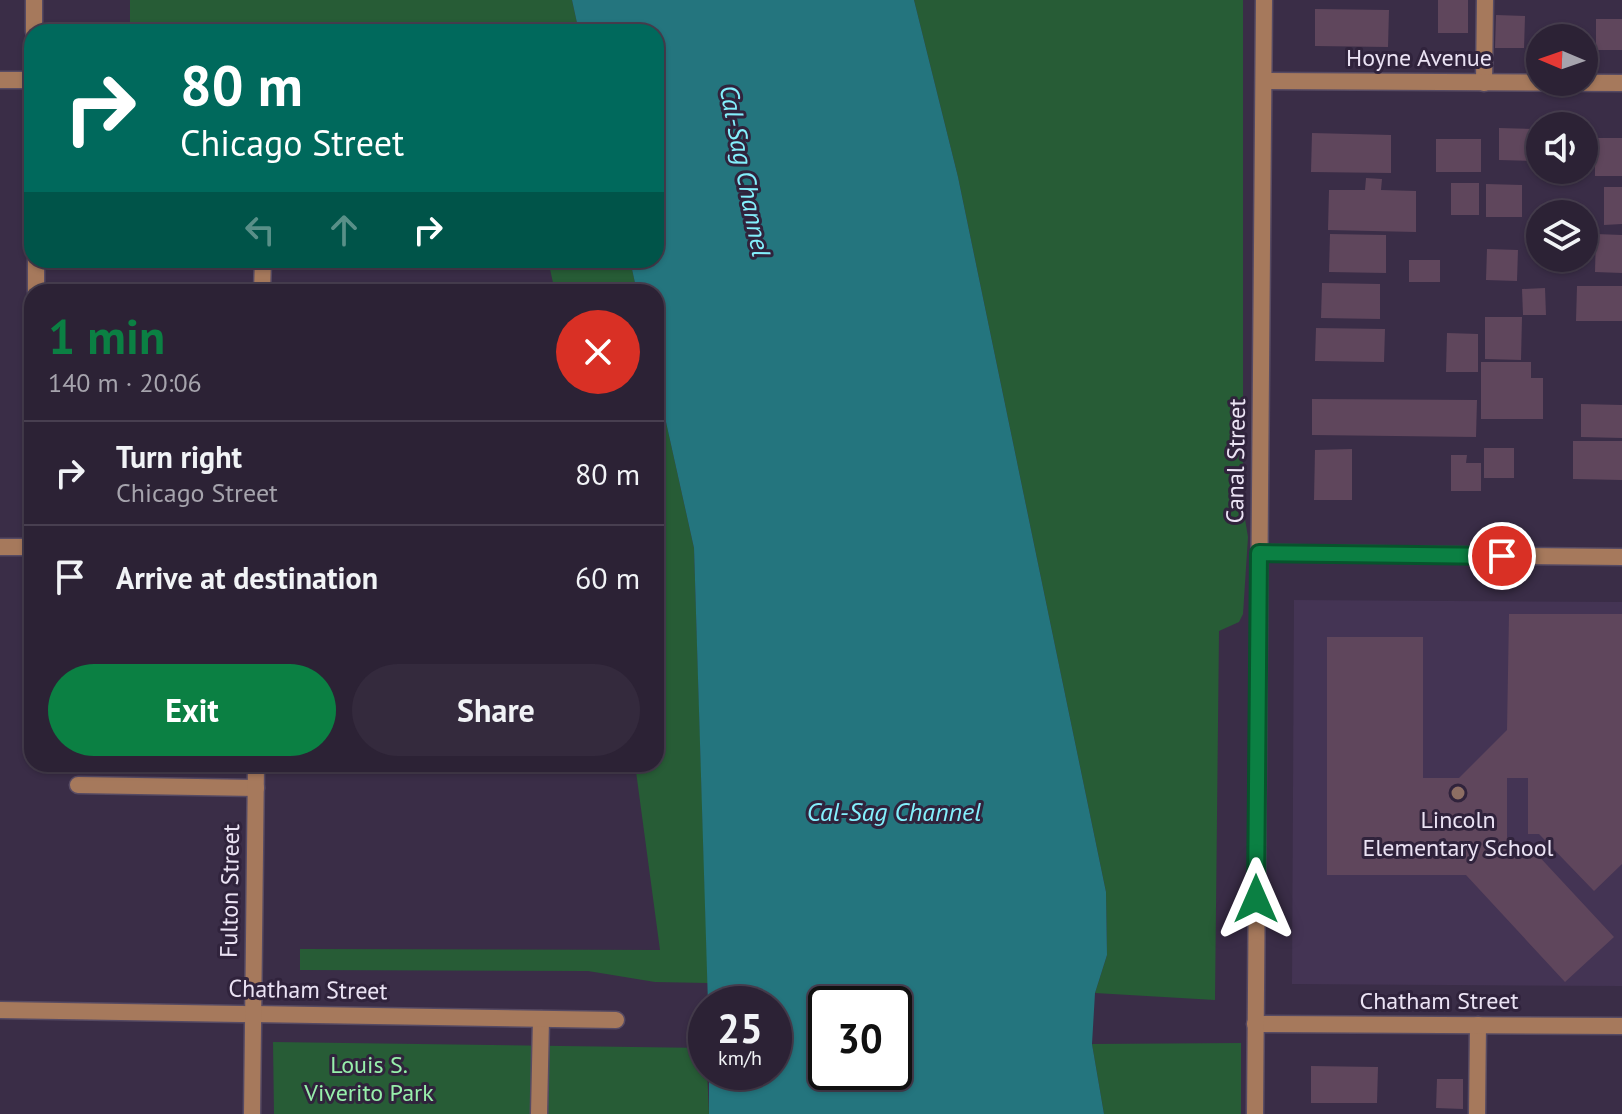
<!DOCTYPE html>
<meta charset="utf-8">
<style>
:root{--surface:#2c2235;--page:#342a3d;--text:#f1f3f6;--muted:#a6a4ad;--line:#483f50;--accent:#0b8043}
body{margin:0;font-family:"PT Sans",sans-serif;background:var(--page);color:var(--text);height:100vh;display:flex;flex-direction:column;font-size:30px;white-space:nowrap}
*{box-sizing:border-box;margin:0}
p{font-size:26px;color:var(--muted)}
.icon{flex:none;width:44px;height:44px;fill:none;stroke:currentColor;stroke-width:2;stroke-linecap:round;stroke-linejoin:round}
.map{position:relative;flex:1;overflow:hidden}
.details{position:absolute;left:24px;top:284px;width:640px;height:488px;display:flex;flex-direction:column;background:var(--surface);border-radius:24px;box-shadow:0 2px 6px #0004,0 0 0 2px var(--line)}
.details>*{flex:none}
.top-card{position:absolute;left:24px;top:24px;width:640px;height:244px;border-radius:24px;box-shadow:0 2px 6px #0004,0 0 0 2px var(--line);background:#00695c;color:#fff;overflow:hidden}
.needle{width:52px;rotate:272deg}
.tools{position:absolute;left:1526px;top:24px;display:grid;gap:16px}
.tools a{display:grid;place-items:center;width:72px;height:72px;border-radius:50%;background:var(--surface);box-shadow:0 2px 6px #0004,0 0 0 2px var(--line);font-size:40px}
.speed{position:absolute;left:688px;top:986px;display:flex;gap:16px;font-size:40px;font-weight:700;text-align:center}
.speed>*{display:grid;place-content:center;width:104px;height:104px;border-radius:50%;background:var(--surface);box-shadow:0 2px 6px #0004,0 0 0 2px var(--line);line-height:1}
.speed small{font-size:20px;font-weight:400}
.speed .limit{border:4px solid #111;border-radius:12px;background:#fff;color:#111}
.pin{position:absolute;display:grid;place-items:center;width:68px;height:68px;color:#fff;margin:-34px;border:4px solid #fff;border-radius:50%;box-shadow:0 2px 8px #0007}
.me{position:absolute;width:88px;margin:-44px;rotate:0deg;stroke-linejoin:round;filter:drop-shadow(0 0 6px #0008)}
.turn{display:flex;align-items:center;gap:28px;height:168px;padding:0 24px;font-size:36px}
.turn .icon{width:104px;height:104px;stroke-width:2.5}
.turn b{display:block;font-size:56px;line-height:68px}
.lanes{display:flex;align-items:center;height:76px;padding:0 24px;background:#0003;justify-content:center;gap:40px;direction:ltr}
.lanes .off{opacity:.35}
.round{display:grid;place-items:center;flex:none;width:84px;height:84px;border-radius:42px;background:var(--page)}
.head{display:flex;align-items:center;justify-content:space-between;height:136px;padding:0 24px}
h1{font-size:48px;font-weight:700;line-height:60px;color:var(--accent)}
.primary-button{display:flex;gap:16px;margin-top:auto;padding:16px 24px}
.primary-button a{flex:1;height:92px;border-radius:48px;background:var(--accent);color:#fff;font-size:32px;font-weight:700;line-height:92px;text-align:center}
.primary-button a+a{background:var(--page);color:var(--text)}
ul{padding:0;list-style:none}
li{display:flex;align-items:center;gap:24px;height:104px;padding:0 24px;border-top:2px solid var(--line)}
li div{flex:1}
li b{display:block;font-size:30px}
li em{font-style:normal}
.map>svg:first-child{display:block}
</style>
<div class="map">
<svg width="1622" height="1114" viewBox="0 0 1622 1114">
<rect width="100%" height="100%" fill="#3a2d47"/>
<path fill="#443454" d="M1294 600 1622 602V986L1292 984Z"/>
<g fill="#275c36">
<path d="M130 0H572L579 32H130Z"/>
<path d="M914 0H1243V507L1248 537 1243 614 1239 622 1219 631 1215 1000 1095 993 1107 955 1106 892 958 177Z"/>
<path d="M548 260H630L637 292H555Z"/>
<path d="M656 377 694 548 708 983 655 982 588 971 300 970V949L660 950 635 764H656Z"/>
<path d="M273 1042 706 1048 709 1114H274Z"/>
<path d="M1241 1043V1114H1104L1092 1044Z"/>
</g>
<path fill="#24757e" fill-rule="evenodd" d="M572 0H914L958 177 1106 892 1107 955 1095 993 1092 1044 1104 1114H709V1072H774V1004H708L694 548 656 377V292H637L630 260H656V32H579ZM826 1004H894V1072H826Z"/>
<g fill="#5f465c">
<rect x="1438" y="0" width="30" height="33"/>
<path d="M1315 9 1389 10 1388 47 1315 46Z"/>
<path d="M1496 15 1525 16 1524 48H1495Z"/>
<rect x="1596" y="19" width="26" height="31"/>
<path d="M1499 128 1535 129 1534 161 1499 160Z"/>
<path d="M1312 133 1391 135V173L1311 172Z"/>
<path d="M1584 138H1622V176H1595V160H1584Z"/>
<rect x="1436" y="139" width="45" height="33"/>
<path d="M1366 178 1382 179 1381 190 1416 191V232L1328 230 1329 190H1365Z"/>
<rect x="1451" y="183" width="28" height="32"/>
<path d="M1486 184 1522 185V217H1486Z"/>
<path d="M1604 187H1622V224L1604 225Z"/>
<path d="M1330 234 1386 235V273L1329 272Z"/>
<path d="M1596 234 1622 235V273L1595 272Z"/>
<path d="M1487 249 1518 250 1517 281 1486 280Z"/>
<rect x="1409" y="260" width="31" height="22"/>
<path d="M1322 283 1380 284V319L1321 318Z"/>
<path d="M1577 286H1622V321H1576Z"/>
<path d="M1545 288 1546 315H1523L1522 289Z"/>
<path d="M1485 317H1522L1521 360 1485 359Z"/>
<path d="M1316 328 1385 329 1384 362 1315 361Z"/>
<path d="M1447 333 1478 334V372H1446Z"/>
<path d="M1481 362H1531V378H1543V419H1481Z"/>
<path d="M1312 399 1477 400 1476 437 1312 435Z"/>
<path d="M1581 404 1622 405V438L1581 437Z"/>
<path d="M1573 441H1622V480L1573 479Z"/>
<rect x="1484" y="448" width="30" height="30"/>
<path d="M1352 449V500H1314L1315 450Z"/>
<path d="M1451 455H1467L1466 463H1481V491H1451Z"/>
<path d="M1509 614H1622V864L1594 891 1539 834H1528V778H1507V837L1526 857 1534 851 1614 937 1565 982 1466 875H1327V637H1423V778H1459L1507 730Z"/>
<path d="M1311 1066 1378 1067 1377 1103H1311Z"/>
<path d="M1437 1079H1463V1109L1436 1108Z"/>
</g>
<g fill="none" stroke-linecap="round" stroke-linejoin="round">
<g stroke="#564a63" stroke-width="19">
<g id="lane">
<path d="M34 0V32"/>
<path d="M1484 83 1485 0"/>
<path d="M36 260V292"/>
<path d="M78 785 256 788"/>
<path d="M539 1114 541 1019"/>
<path d="M1477 1114 1478 1025"/>
</g>
</g>
<g stroke="#564a63" stroke-width="19">
<g id="street">
<path d="M0 80H32"/>
<path d="M1264 81 1622 83"/>
<path d="M262 292 263 260"/>
<path d="M0 547H32"/>
<path d="M1259 553 1622 557"/>
<path d="M0 1010 616 1020"/>
<path d="M1255 1024 1622 1026"/>
<path d="M252 1114 256 764"/>
<path d="M1255 1114 1264 0"/>
</g>
</g>
<use href="#lane" stroke="#a6795c" stroke-width="16"/>
<use href="#street" stroke="#a6795c" stroke-width="16"/>
</g>
<g fill="none" stroke-linecap="round" stroke-linejoin="round">
<g stroke="#07532c" stroke-width="20">
<path id="route" d="M1256 899 1259 553 1502 556"/>
</g>
<use href="#route" stroke="#0b8043" stroke-width="14"/>
</g>
<circle fill="#8d6e63" stroke="#30233c" stroke-width="3" cx="1458" cy="793" r="8"/>
<g text-anchor="middle" stroke-width="6" stroke-linejoin="round" paint-order="stroke">
<g font-size="24" fill="#ebe3f4" stroke="#30233c">
<text x="1419" y="66">Hoyne Avenue</text>
<text transform="translate(1236 461) rotate(-89)" y="8">Canal Street</text>
<text transform="translate(230 891) rotate(-89)" y="8">Fulton Street</text>
<text transform="translate(308 990) rotate(1)" y="8">Chatham Street</text>
<text x="1439" y="1009">Chatham Street</text>
</g>
<g font-size="24" fill="#ebe3f4" stroke="#30233c">
<text x="1458" y="828">Lincoln<tspan x="1458" dy="28">Elementary School</tspan></text>
</g>
<g font-size="24" fill="#97efab" stroke="#30233c">
<text x="369" y="1073">Louis S.<tspan x="369" dy="28">Viverito Park</tspan></text>
</g>
<g font-size="26" font-style="italic" fill="#84f0fd" stroke="#30233c">
<text transform="translate(745 171) rotate(79)" y="9">Cal-Sag Channel</text>
<text x="894" y="821">Cal-Sag Channel</text>
</g>
</g>
</svg>
<div class="tools">
<a><svg class="needle" viewBox="-14 -14 28 28"><path d="M0-13l5 13h-10z" fill="#e53935"/><path d="M0 13l5-13h-10z" fill="#a6a4ad"/></svg></a>
<a><svg class="icon" aria-label="sound" viewBox="0 0 24 24"><path d="M4 9h4l5-4v14l-5-4H4zM17 9q2 3 0 6"/></svg></a>
<a><svg class="icon" aria-label="layers" viewBox="0 0 24 24"><path d="M12 4l9 5-9 5-9-5zM3 14l9 5 9-5"/></svg></a>
</div>
<div class="speed"><div>25<small>km/h</small></div><div class="limit">30</div></div>
<div class="pin" style="left:1502px;top:556px;background:#d93025"><svg class="icon" aria-label="arrive" viewBox="0 0 24 24"><path d="M6 21V4h12l-3 4 3 4H6"/></svg></div>
<svg class="me" style="left:1256px;top:899px" viewBox="-20 -20 40 40"><path d="M0-17L14 15 0 8-14 15z" fill="#0b8043" stroke="#fff" stroke-width="4"/></svg>
<div class="top-card">
<div class="turn"><svg class="icon" aria-label="right" viewBox="0 0 24 24"><path d="M7 20v-9h11M14 6l5 5-5 5"/></svg><div><b>80 m</b>Chicago Street</div></div>
<div class="lanes"><svg class="icon off" aria-label="left" viewBox="0 0 24 24"><path d="M17 20v-9H6M10 6l-5 5 5 5"/></svg><svg class="icon off" aria-label="ahead" viewBox="0 0 24 24"><path d="M12 20V5M6 11l6-6 6 6"/></svg><svg class="icon" aria-label="right" viewBox="0 0 24 24"><path d="M7 20v-9h11M14 6l5 5-5 5"/></svg></div>
</div>
<section class="details">
<div class="head"><div><h1>1 min</h1><p>140 m · 20:06</p></div><a class="round" style="background:#d93025;color:#fff"><svg class="icon" aria-label="close" viewBox="0 0 24 24"><path d="M6 6l12 12M18 6L6 18"/></svg></a></div>
<ul>
<li><svg class="icon" aria-label="right" viewBox="0 0 24 24"><path d="M7 20v-9h11M14 6l5 5-5 5"/></svg><div><b>Turn right</b><p>Chicago Street</p></div><em>80 m</em></li>
<li><svg class="icon" aria-label="arrive" viewBox="0 0 24 24"><path d="M6 21V4h12l-3 4 3 4H6"/></svg><div><b>Arrive at destination</b></div><em>60 m</em></li>
</ul>
<div class="primary-button"><a>Exit</a><a>Share</a></div>
</section>
</div>
